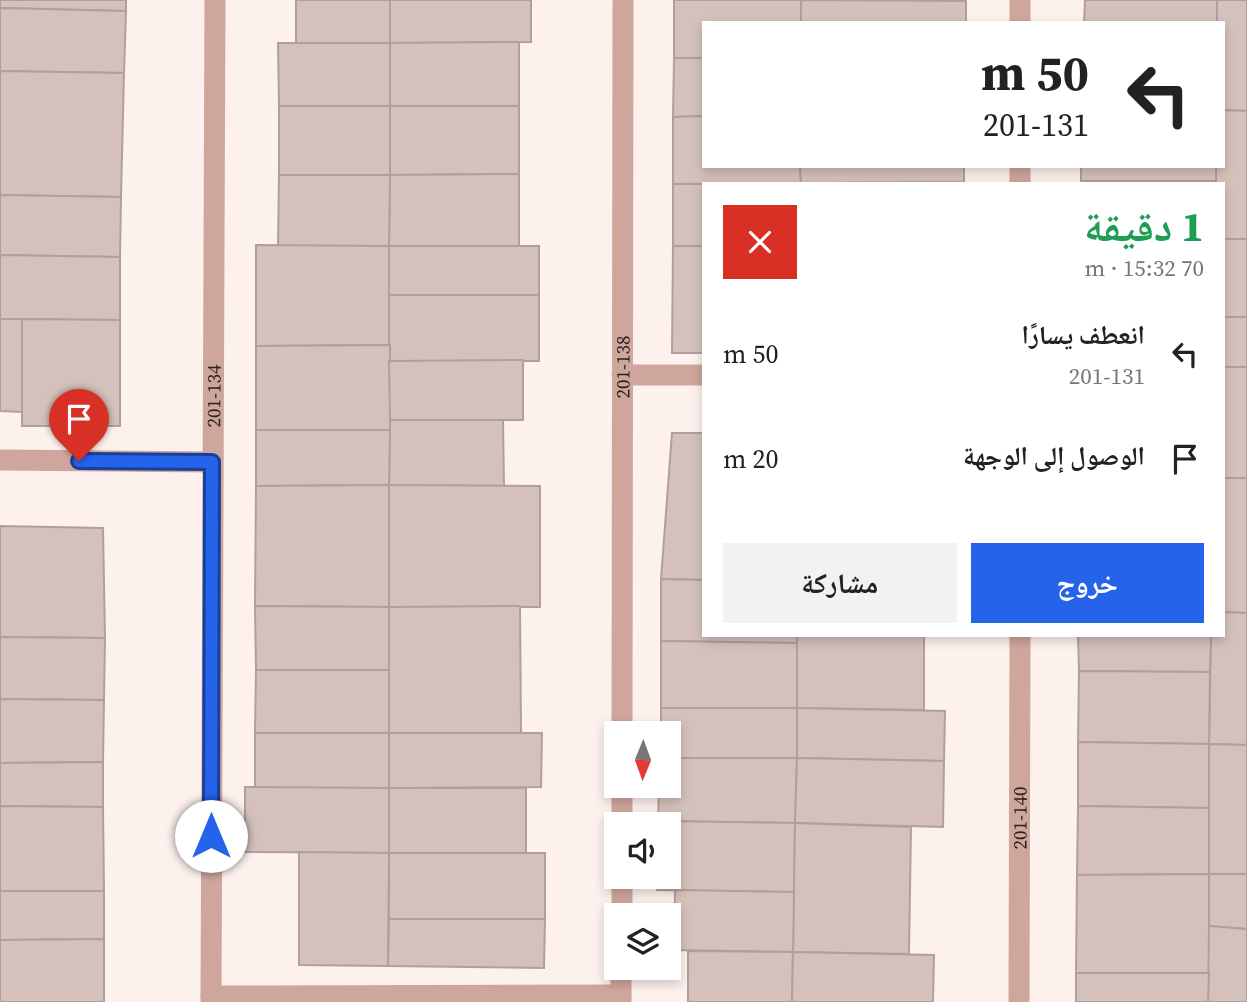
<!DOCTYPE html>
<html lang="ar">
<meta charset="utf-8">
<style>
:root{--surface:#fff;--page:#f2f2f2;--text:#222;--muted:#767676;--accent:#2563eb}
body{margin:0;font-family:"Source Serif 4","Noto Naskh Arabic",serif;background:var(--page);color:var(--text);direction:rtl;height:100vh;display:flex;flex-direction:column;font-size:26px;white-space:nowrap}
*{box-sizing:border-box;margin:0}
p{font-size:23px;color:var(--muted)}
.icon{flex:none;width:38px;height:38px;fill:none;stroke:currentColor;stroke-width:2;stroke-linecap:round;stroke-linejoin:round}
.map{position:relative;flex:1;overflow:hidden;direction:ltr}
.sheet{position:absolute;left:702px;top:182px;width:523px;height:455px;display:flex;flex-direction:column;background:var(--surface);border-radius:0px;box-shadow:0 4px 10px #0003;direction:rtl}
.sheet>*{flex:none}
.hud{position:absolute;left:702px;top:21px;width:523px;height:147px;border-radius:0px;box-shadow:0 4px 10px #0003;direction:rtl;background:#fff;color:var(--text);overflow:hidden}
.needle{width:46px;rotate:181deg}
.buttons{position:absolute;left:604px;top:721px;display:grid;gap:14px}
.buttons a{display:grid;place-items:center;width:77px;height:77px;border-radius:0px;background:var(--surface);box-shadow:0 4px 10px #0003;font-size:35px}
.pin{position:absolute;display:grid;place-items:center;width:60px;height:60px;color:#fff;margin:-72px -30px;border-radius:50% 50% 50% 0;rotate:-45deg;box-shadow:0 0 7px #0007}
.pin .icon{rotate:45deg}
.me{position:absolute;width:77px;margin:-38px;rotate:0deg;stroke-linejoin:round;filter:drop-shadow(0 0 5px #0008)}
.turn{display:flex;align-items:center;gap:24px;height:147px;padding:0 21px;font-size:32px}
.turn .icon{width:91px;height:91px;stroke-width:2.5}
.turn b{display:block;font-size:49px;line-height:60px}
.round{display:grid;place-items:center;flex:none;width:74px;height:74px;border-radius:0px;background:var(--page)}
.headline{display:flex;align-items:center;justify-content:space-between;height:119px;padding:0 21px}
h1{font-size:42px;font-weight:700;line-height:52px;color:#1e9e55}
.button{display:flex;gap:14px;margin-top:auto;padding:14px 21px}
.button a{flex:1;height:80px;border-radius:0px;background:var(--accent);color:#fff;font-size:28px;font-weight:700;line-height:80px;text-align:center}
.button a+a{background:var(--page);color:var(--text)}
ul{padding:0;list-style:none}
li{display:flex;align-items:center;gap:21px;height:105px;padding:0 21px}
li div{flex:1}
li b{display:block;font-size:26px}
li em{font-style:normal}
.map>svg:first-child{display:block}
</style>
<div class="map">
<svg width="1247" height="1002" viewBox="0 0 1247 1002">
<rect width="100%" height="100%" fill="#fdf1ed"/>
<g fill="#d5c1bc" stroke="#b29f9a" stroke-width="2">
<path d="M0 0H126V11L0 8Z"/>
<rect x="296" y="0" width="94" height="43"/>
<path d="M390 0H531V42L390 43Z"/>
<path d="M674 0H801V23H704V58H674Z"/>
<path d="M801 0 966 1V23H801Z"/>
<path d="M1085 0H1217V23H1084Z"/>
<path d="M1217 0H1247V111L1223 110V23H1217Z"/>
<path d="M0 8 126 11 124 73 0 71Z"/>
<path d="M519 42V106H390V43Z"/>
<path d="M278 43H390V106H279Z"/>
<path d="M674 58H704V116L673 117Z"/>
<path d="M0 71 124 73 121 197 0 195Z"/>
<rect x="279" y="106" width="111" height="69"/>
<path d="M390 106H519V174L390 175Z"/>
<path d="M1223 110 1247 111V239H1223V184H1216V166H1223Z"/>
<path d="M704 116V166H800L801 183 673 184V117Z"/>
<path d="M800 166H964V182L801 183Z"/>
<rect x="1081" y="166" width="135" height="15"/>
<path d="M519 174V246H389L390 175Z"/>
<path d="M279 175H390L389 246H278Z"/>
<rect x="1081" y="181" width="135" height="3"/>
<path d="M801 183H964L801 184Z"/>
<rect x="673" y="184" width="31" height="62"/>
<path d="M0 195 121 197 120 257 0 255Z"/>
<rect x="1223" y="239" width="24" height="78"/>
<path d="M256 245 389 246 390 345 256 346Z"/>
<rect x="389" y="246" width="150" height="49"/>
<path d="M673 246H704V353H672Z"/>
<path d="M0 255 120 257V320L0 319Z"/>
<rect x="389" y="295" width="150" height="66"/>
<rect x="1223" y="317" width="24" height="50"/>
<path d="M0 319H22V412L0 411Z"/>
<path d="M22 319 120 320V426H22Z"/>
<path d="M390 345V430H256V346Z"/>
<path d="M523 360V420H390L389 361Z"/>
<rect x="1223" y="367" width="24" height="111"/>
<path d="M390 420H503L504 486 389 485Z"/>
<path d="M256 430H390L389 485 256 486Z"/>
<path d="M672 433H704V580L661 579Z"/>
<path d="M1223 478H1247V613L1223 612Z"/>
<path d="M389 485V607L255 606 256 486Z"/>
<path d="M389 485 540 486V607H389Z"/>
<path d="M0 526 103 528 105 638 0 637Z"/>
<path d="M661 579 704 580V635H797V643L661 641Z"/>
<path d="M255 606 389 607V670H256Z"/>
<path d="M520 606 521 733H389V607Z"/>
<path d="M1223 612 1247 613V745L1209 744 1211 635H1223Z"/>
<path d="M797 635H924V710L797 708Z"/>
<path d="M1078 635H1211L1210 672 1079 671Z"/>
<path d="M0 637 105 638 104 700 0 699Z"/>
<path d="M661 641 797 643V708H661Z"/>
<path d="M256 670H389V733H255Z"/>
<path d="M1079 671 1210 672 1209 744 1078 742Z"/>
<path d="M0 699 104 700 103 762 0 763Z"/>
<path d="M661 708H797V758H668V733H661Z"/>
<path d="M797 708 945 711 944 761 797 758Z"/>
<rect x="255" y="733" width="134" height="55"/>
<path d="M389 733H542L541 787 389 788Z"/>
<path d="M1078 742 1209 744V808L1078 806Z"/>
<path d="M1209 744 1247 745V874H1209Z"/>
<path d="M668 758H797L795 823 658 821 659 786H668Z"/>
<path d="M797 758 944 761 943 827 795 823Z"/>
<path d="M103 762V807L0 806V763Z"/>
<path d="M245 787 389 788V853L245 852Z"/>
<rect x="389" y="788" width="137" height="65"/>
<path d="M0 806 103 807 104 891H0Z"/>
<path d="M1078 806 1209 808V874L1077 875Z"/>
<path d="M658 821 795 823 794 892 657 890V877H668V824H658Z"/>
<path d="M795 823 911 827 909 954 793 952Z"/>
<path d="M299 852 389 853 388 966 299 965Z"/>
<rect x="389" y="853" width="156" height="66"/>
<path d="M1209 874H1247V929L1209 926Z"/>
<path d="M1209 874V973H1076L1077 875Z"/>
<path d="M675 890 794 892 793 952 674 950Z"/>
<path d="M0 891H104V939L0 940Z"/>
<path d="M389 919H545L544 968 388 966Z"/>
<path d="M1209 926 1247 929V1002H1208Z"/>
<path d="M104 939V1002H0V940Z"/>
<path d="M688 951 793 952 792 1002H688Z"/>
<path d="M793 952 934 955 933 1002H792Z"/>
<path d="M1076 973H1209L1208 1002H1076Z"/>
</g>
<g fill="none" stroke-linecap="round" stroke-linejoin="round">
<g stroke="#cea69c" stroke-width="21">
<path d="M1020 23V0"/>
<path d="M1020 184V166"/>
<path d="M622 375H704"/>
<path d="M0 460 212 462"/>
<path id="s1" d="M622 733 623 0"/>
<path d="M622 824V786"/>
<path d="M622 915V877"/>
<path d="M211 996 621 995"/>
<path id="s2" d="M211 1002 215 0"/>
<path d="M621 1002V968"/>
<path id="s3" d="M1019 1002 1020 635"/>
</g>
</g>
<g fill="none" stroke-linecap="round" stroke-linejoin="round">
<g stroke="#184099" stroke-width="18">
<path id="route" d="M79 461 212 462 211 836"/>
</g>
<use href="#route" stroke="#2563eb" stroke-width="12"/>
</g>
<g text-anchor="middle" stroke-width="6" stroke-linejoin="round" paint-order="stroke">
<g font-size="19" fill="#2a2320" stroke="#fff">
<text dy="7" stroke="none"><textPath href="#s1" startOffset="366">201-138</textPath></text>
<text dy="7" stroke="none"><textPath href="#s2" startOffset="606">201-134</textPath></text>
<text dy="7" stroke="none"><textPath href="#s3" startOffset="184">201-140</textPath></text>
</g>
</g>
</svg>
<div class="buttons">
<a><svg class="needle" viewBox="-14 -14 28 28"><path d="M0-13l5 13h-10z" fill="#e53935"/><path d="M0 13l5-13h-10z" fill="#767676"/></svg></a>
<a><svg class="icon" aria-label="sound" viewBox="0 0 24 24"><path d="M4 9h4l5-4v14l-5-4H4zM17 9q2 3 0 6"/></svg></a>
<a><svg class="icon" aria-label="layers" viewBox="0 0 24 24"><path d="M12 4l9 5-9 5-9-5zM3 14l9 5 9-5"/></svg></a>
</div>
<div class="pin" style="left:79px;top:461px;background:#d93025"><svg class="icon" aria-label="arrive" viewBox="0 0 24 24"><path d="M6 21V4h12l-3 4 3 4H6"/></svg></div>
<svg class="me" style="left:211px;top:836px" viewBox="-20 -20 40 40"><circle r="19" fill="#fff"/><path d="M0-13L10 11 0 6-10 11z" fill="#2563eb"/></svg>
<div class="hud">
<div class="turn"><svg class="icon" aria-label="left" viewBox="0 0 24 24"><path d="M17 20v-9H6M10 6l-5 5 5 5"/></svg><div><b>50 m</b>201-131</div></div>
</div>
<section class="sheet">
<div class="headline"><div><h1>1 دقيقة</h1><p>70 m · 15:32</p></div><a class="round" style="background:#d93025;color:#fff"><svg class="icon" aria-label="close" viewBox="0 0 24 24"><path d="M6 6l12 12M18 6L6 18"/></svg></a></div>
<ul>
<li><svg class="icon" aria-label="left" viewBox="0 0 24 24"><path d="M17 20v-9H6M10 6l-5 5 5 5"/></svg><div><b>انعطف يسارًا</b><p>201-131</p></div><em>50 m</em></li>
<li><svg class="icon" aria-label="arrive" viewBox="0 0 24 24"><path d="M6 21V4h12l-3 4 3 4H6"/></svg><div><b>الوصول إلى الوجهة</b></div><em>20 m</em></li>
</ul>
<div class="button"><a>خروج</a><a>مشاركة</a></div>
</section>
</div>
